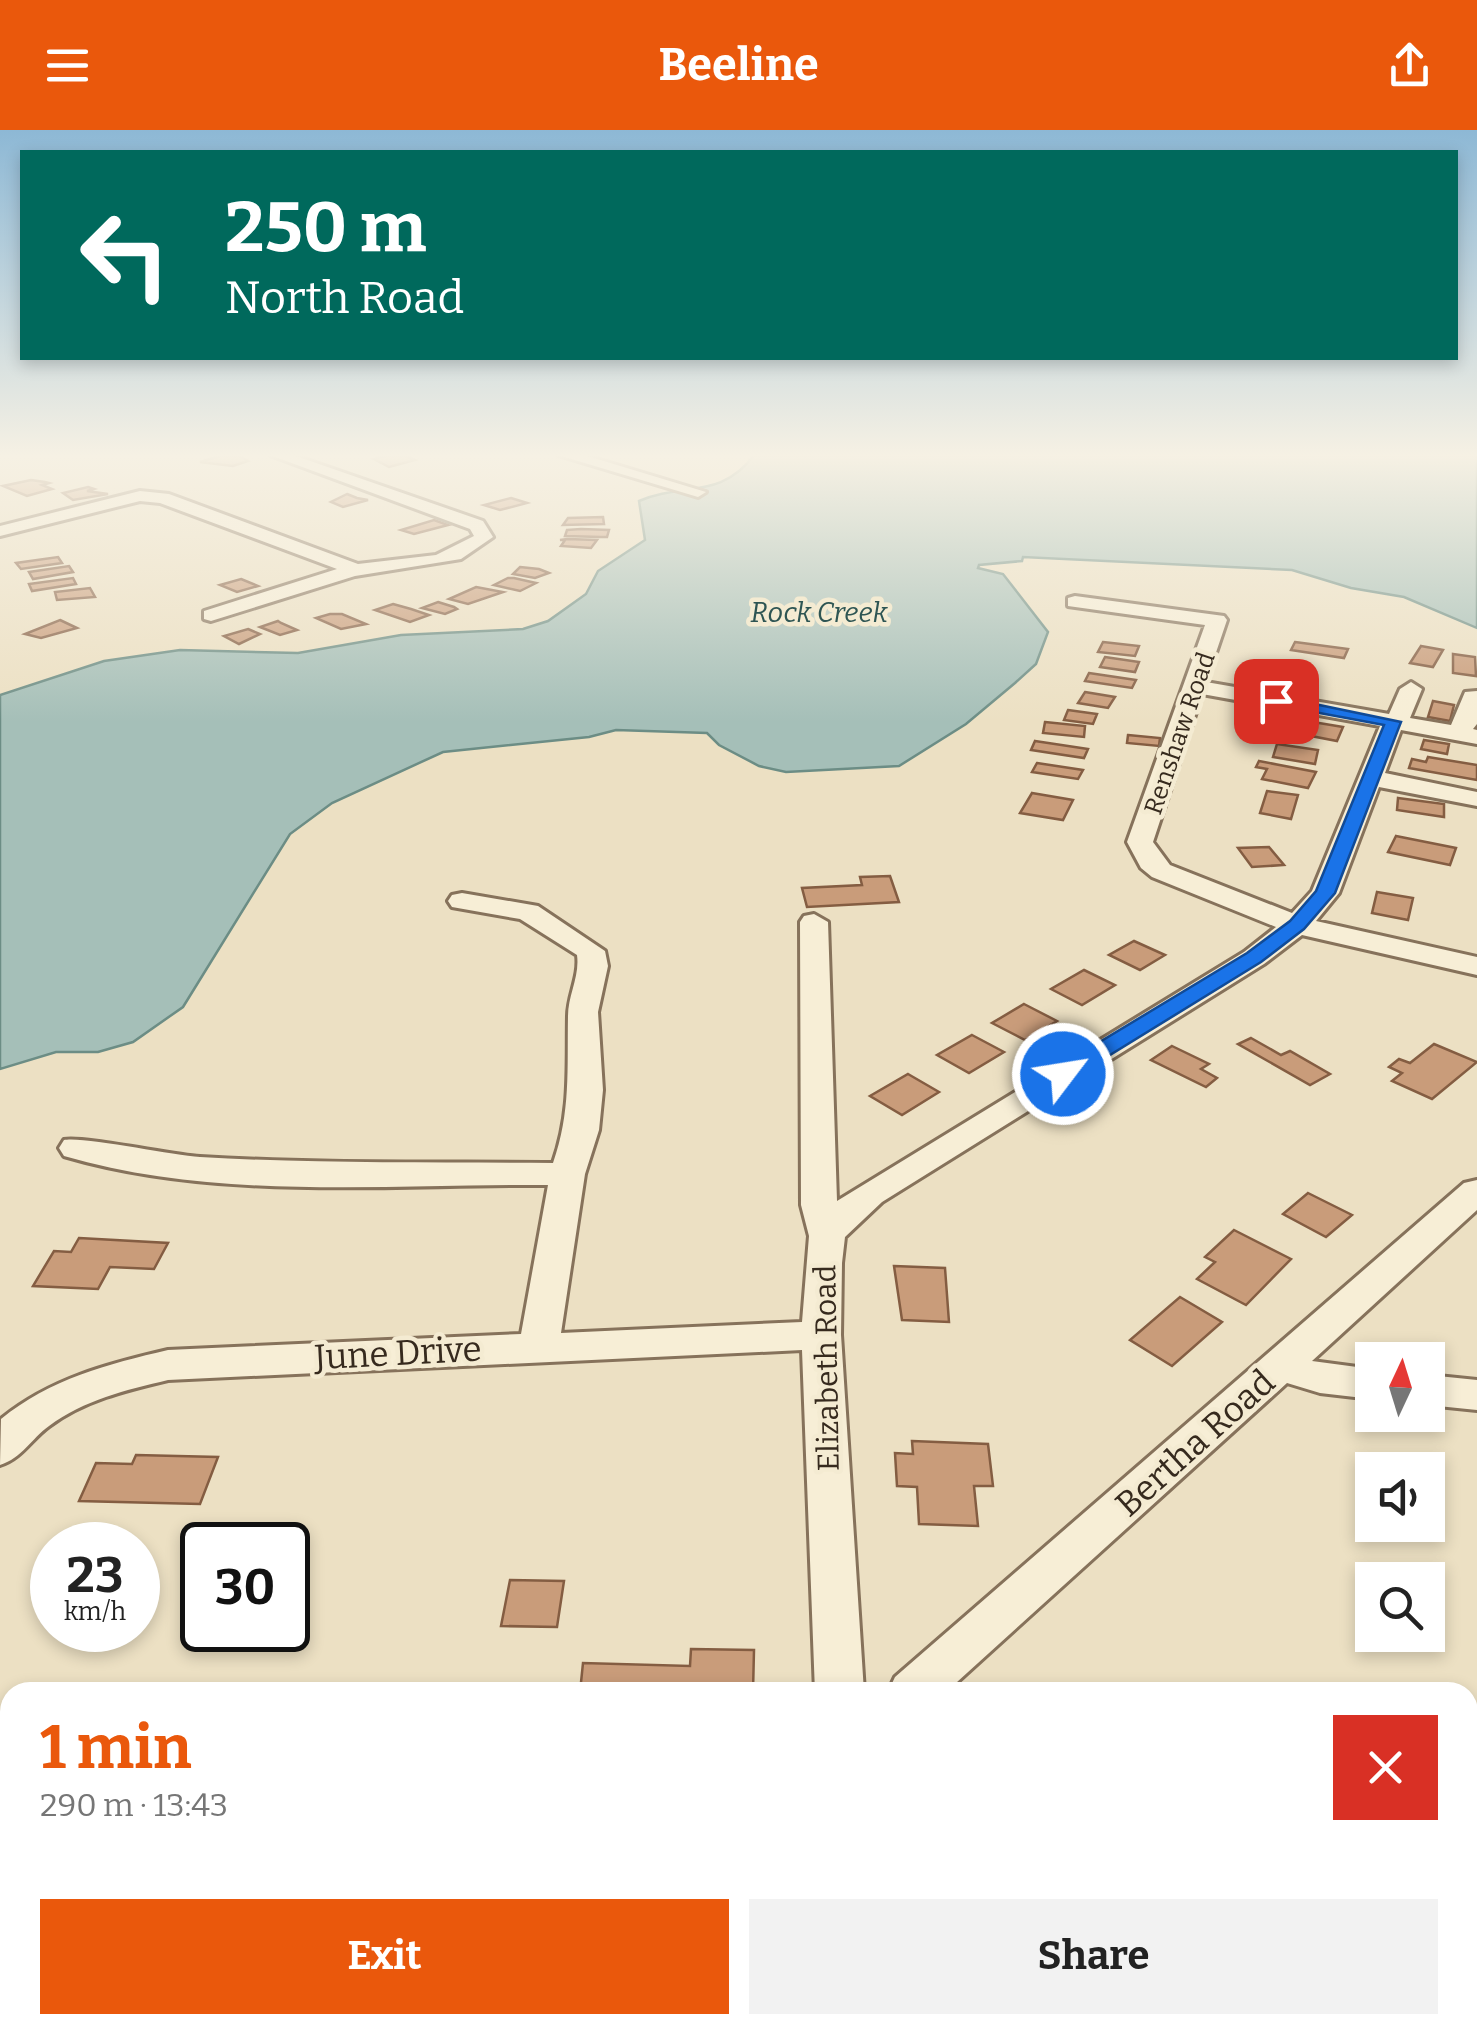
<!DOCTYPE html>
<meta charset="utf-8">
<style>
:root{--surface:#fff;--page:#f2f2f2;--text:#222;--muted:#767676;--accent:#ea580c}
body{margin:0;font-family:Bitter,serif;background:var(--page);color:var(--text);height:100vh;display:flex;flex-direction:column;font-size:38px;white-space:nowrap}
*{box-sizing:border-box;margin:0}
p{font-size:32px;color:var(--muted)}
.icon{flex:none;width:55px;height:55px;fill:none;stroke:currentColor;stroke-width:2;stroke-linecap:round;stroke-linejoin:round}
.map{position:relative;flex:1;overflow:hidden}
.side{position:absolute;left:0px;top:1552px;width:1478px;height:352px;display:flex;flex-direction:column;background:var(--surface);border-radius:30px 30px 0 0;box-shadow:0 5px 15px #0003}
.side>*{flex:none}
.hud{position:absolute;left:20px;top:20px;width:1438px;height:210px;border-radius:0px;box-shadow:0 5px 15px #0003;background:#00695c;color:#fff;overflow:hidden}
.needle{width:65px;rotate:4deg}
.controls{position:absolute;left:1355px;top:1212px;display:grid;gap:20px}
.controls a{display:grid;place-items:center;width:90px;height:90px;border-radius:0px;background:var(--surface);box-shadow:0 5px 15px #0003;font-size:50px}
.speed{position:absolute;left:30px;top:1392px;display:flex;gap:20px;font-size:50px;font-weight:700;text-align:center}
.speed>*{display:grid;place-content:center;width:130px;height:130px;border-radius:50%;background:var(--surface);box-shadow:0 5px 15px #0003;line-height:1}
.speed small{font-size:25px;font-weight:400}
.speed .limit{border:5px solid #111;border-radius:15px;background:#fff;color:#111}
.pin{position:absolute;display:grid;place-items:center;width:85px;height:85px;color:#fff;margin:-42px;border-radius:20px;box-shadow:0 5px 15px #0006}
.me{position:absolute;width:110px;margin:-55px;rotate:59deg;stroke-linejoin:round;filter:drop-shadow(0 0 8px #0008)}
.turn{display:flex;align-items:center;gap:35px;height:210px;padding:0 40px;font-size:45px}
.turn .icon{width:130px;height:130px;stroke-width:2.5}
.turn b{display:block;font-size:70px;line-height:85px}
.round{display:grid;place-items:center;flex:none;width:105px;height:105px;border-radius:0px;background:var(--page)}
.headline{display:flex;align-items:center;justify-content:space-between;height:170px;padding:0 40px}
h1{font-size:60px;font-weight:700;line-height:75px;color:var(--accent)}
.cta{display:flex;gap:20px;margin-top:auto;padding:20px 40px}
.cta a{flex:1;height:115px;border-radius:0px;background:var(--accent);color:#fff;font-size:40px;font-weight:700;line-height:115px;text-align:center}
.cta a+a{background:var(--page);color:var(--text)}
header{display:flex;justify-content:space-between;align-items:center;height:130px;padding:0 40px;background:var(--accent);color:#fff;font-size:45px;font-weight:700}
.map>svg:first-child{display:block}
</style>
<header><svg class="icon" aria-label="menu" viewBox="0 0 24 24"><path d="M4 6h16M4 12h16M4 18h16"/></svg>Beeline<svg class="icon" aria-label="share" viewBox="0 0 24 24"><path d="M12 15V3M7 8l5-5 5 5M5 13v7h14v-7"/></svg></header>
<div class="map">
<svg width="1477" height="1903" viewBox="0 0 1477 1903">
<rect width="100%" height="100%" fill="#ece0c3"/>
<path fill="#a5bfb8" stroke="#6c8d85" stroke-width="2.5" d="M754 325H1477V498L1404 467 1351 458 1292 440 1023 427 1022 431 979 435 978 438 1003 444 1048 502 1036 534 1015 553 966 594 899 636 786 642 759 636 719 615 707 603 616 600 589 607 443 622 332 673 290 704 183 877 133 912 98 922H56L0 939V565L104 531 180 520 298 523 401 505 523 499 548 491 586 464 598 441 645 410 639 371C682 352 721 370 754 325Z"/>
<g fill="#c99c7a" stroke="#845d42" stroke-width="2.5">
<path d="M223 325H238L248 331 233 336 200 332Z"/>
<path d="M387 325H404L415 330 389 337 374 329Z"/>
<path d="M31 350 45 352 49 353 42 355 52 359 27 366 3 356Z"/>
<path d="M88 357 94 359 87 361 108 364 73 370 63 363Z"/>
<path d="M347 364 357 368 368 370 343 377 331 372Z"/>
<path d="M511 368 527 373 500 380 484 375Z"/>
<path d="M603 387 604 394 563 395 568 388Z"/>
<path d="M434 390 448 395 414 404 401 400Z"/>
<path d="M567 400 581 399 609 400 607 407H601L565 406Z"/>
<path d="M560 410 567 409 597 410 591 418 561 416 565 410Z"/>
<path d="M58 427 62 433 21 439 16 433Z"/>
<path d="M69 436 73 442 33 449 29 442Z"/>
<path d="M520 437 539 439 549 443 535 448 513 444Z"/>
<path d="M73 448 76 454 32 461 29 454Z"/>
<path d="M508 448H514L536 453 520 461 494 455Z"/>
<path d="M241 449 258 456 237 462 220 455Z"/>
<path d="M476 457 503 462 468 474 449 469Z"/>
<path d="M90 458 95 467 57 470 55 462Z"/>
<path d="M438 472 454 477 457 479 445 484 422 478Z"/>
<path d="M393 474 411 479 429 485 410 492 375 480Z"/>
<path d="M330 484H342L366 494 341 499 316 488Z"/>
<path d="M60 490 77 498 41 508 25 504Z"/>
<path d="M278 491 281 493 297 500 280 505 260 497Z"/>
<path d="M248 499 260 504 239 514 224 506Z"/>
<path d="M1103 512 1139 516 1135 526 1098 522Z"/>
<path d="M1295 512 1348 519 1344 528 1291 520Z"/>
<path d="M1421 516 1443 520 1433 537 1410 533Z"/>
<path d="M1453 524 1475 527 1476 546 1453 543Z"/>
<path d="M1105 527 1139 532 1135 542 1100 537Z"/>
<path d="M1089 543 1136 550 1132 558 1085 551Z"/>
<path d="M1085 562 1115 567 1108 578 1078 573Z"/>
<path d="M1433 571 1454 575 1450 591 1428 587Z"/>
<path d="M1068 580 1097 584 1093 594 1064 590Z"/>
<path d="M1045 592 1085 596 1084 607 1043 603Z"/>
<path d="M1313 592 1343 597 1337 611 1306 605Z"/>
<path d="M1128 605 1160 608 1159 616 1127 613Z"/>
<path d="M1424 610 1449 614 1447 624 1421 619Z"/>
<path d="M1035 611 1088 619 1084 628 1031 620Z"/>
<path d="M1277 614 1318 620 1315 634 1273 627Z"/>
<path d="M1428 627 1477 635V650L1409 638 1412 629 1426 632Z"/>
<path d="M1259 631 1316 642 1308 658 1262 649 1267 639 1256 637Z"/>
<path d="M1037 633 1083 640 1078 649 1032 642Z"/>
<path d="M1267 661 1298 665 1291 689 1260 683Z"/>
<path d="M1032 663 1073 670 1063 690 1020 683Z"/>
<path d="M1398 668 1444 674V687L1397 680Z"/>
<path d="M1396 706 1456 718 1450 735 1388 722Z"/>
<path d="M1269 717 1284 735 1252 737 1238 718Z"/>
<path d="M890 746 899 772 807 777 802 758 862 755 860 747Z"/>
<path d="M1377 762 1413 768 1408 790 1372 783Z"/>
<path d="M1134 811 1165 825 1140 840 1109 825Z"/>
<path d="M1084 840 1115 855 1082 875 1051 859Z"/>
<path d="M1024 874 1057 891 1025 910 992 893Z"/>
<path d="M972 905 1004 922 969 943 937 925Z"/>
<path d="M1251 908 1281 925 1290 921 1330 944 1310 955 1238 914Z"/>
<path d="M1434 914 1477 932 1432 969 1392 951 1402 943 1389 937 1399 929 1410 933Z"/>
<path d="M1172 916 1209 934 1201 939 1217 948 1206 957 1151 930Z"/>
<path d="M908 944 939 962 902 985 870 966Z"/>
<path d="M1308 1063 1352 1085 1326 1107 1283 1084Z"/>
<path d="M1234 1100 1291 1129 1246 1175 1197 1149 1215 1132 1205 1127Z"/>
<path d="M79 1108 168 1113 154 1139 110 1137 98 1159 33 1156 54 1121 71 1122Z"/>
<path d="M894 1136 945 1138 949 1192 902 1190Z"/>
<path d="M1180 1167 1222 1192 1172 1236 1130 1210Z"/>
<path d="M912 1311 988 1314 993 1356H974L978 1396 919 1394 917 1357 897 1356 895 1323 913 1324Z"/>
<path d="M136 1325 218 1327 200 1374 79 1371 96 1333 132 1334Z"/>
<path d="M1358 1339 1413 1340H1372V1378Z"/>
<path d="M1428 1347 1442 1381H1428Z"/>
<path d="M510 1450 564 1451 557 1497 501 1496Z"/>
<path d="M691 1519 754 1520 753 1562H580L583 1533 690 1536Z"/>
<path d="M58 1555 180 1558 179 1562H55Z"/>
<path d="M968 1895H1100L1101 1903H969Z"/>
</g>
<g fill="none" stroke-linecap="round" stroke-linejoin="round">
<g stroke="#86725b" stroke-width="6">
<g id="minor">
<path d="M270 325H293L483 391 493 407 461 429 355 446 211 491 204 489V481L337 439 160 373 140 371 0 406V396L140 361 169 364 358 434 436 425 474 406 470 399Z"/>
<path d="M558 325H584L706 362 698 367Z"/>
<path d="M1075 466 1224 486 1227 490 1206 552 1389 584 1400 559 1411 552 1422 559 1410 588 1451 595 1465 562 1477 561V594L1473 599 1477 600V614L1401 600 1385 643 1477 662V676L1379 657 1339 763 1316 791 1477 827V845L1302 805 1264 834 882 1072 845 1107 842 1133 841 1205 864 1562H815L802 1220 168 1250C126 1260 84 1270 49 1296 31 1309 22 1328 0 1335L1 1289C50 1249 108 1234 168 1220L521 1204 548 1055C389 1054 217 1071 64 1026L59 1018 64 1010C82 1006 171 1025 200 1027 318 1034 436 1032 553 1033 571 982 567 939 568 886 568 865 580 846 577 825L520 789 452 777 448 771 452 765 462 763 538 776 605 821 608 836 598 882 603 960 599 1000 585 1044 561 1203 802 1192 809 1106 801 1075 800 792 804 786 814 784 828 792 837 1071 1244 822 1276 797 1152 747 1141 738 1127 712 1205 495 1068 476V468ZM1202 564 1380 596 1312 761 1292 783 1170 735 1153 712Z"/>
<path d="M1477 1050V1080L1312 1231 1372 1239V1269L1320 1263 1287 1253 946 1562H888L895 1547 1464 1053Z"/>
<path d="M1428 1245 1477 1250V1280L1428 1275Z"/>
<rect x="825" y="1895" width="58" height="8"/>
</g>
</g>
<use href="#minor" fill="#f7eed6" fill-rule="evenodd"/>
</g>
<linearGradient id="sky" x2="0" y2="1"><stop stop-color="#8db8d5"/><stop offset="0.55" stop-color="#f6f1e4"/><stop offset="1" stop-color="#f6f1e4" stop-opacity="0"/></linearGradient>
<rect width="1477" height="592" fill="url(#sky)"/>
<path fill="#1a73e8" stroke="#114b97" stroke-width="2.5" d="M1276 566 1401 592 1335 763 1304 799 1261 832 1071 949H1055V939L1247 823 1290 791 1316 761 1384 595 1271 574V567Z"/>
<g text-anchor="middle" stroke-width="9" stroke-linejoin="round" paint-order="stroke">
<g font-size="25" fill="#362a1e" stroke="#f4ebd2">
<text transform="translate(1179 603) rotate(-71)" y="9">Renshaw Road</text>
</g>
<g font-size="28" font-style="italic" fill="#2e5553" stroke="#f4ebd2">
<text x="819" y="492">Rock Creek</text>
</g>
<g font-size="30" fill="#362a1e" stroke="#f4ebd2">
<text transform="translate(827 1238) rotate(-91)" y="10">Elizabeth Road</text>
</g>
<g font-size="35" fill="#362a1e" stroke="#f4ebd2">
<text transform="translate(398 1223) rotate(-3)" y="12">June Drive</text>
<text transform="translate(1195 1313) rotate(-42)" y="12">Bertha Road</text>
</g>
</g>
</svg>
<div class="controls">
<a><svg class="needle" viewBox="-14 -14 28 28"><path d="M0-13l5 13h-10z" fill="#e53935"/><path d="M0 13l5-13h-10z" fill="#767676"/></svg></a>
<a><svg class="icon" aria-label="sound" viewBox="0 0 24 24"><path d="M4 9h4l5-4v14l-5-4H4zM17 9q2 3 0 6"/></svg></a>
<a><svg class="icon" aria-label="search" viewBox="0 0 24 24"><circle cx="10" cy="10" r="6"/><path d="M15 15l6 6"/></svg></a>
</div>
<div class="speed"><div>23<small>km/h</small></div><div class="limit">30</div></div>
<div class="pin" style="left:1276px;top:571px;background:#d93025"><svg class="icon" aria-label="arrive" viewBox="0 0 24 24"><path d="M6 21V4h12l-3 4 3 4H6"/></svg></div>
<svg class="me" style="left:1063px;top:944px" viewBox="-20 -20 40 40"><circle r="17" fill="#1a73e8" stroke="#fff" stroke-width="3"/><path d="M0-11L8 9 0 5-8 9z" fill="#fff"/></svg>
<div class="hud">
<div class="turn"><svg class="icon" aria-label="left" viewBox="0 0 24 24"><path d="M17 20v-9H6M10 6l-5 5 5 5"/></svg><div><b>250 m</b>North Road</div></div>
</div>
<section class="side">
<div class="headline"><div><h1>1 min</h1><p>290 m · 13:43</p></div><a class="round" style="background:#d93025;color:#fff"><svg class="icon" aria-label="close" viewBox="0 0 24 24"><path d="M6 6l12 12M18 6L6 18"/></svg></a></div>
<div class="cta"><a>Exit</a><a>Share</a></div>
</section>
</div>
